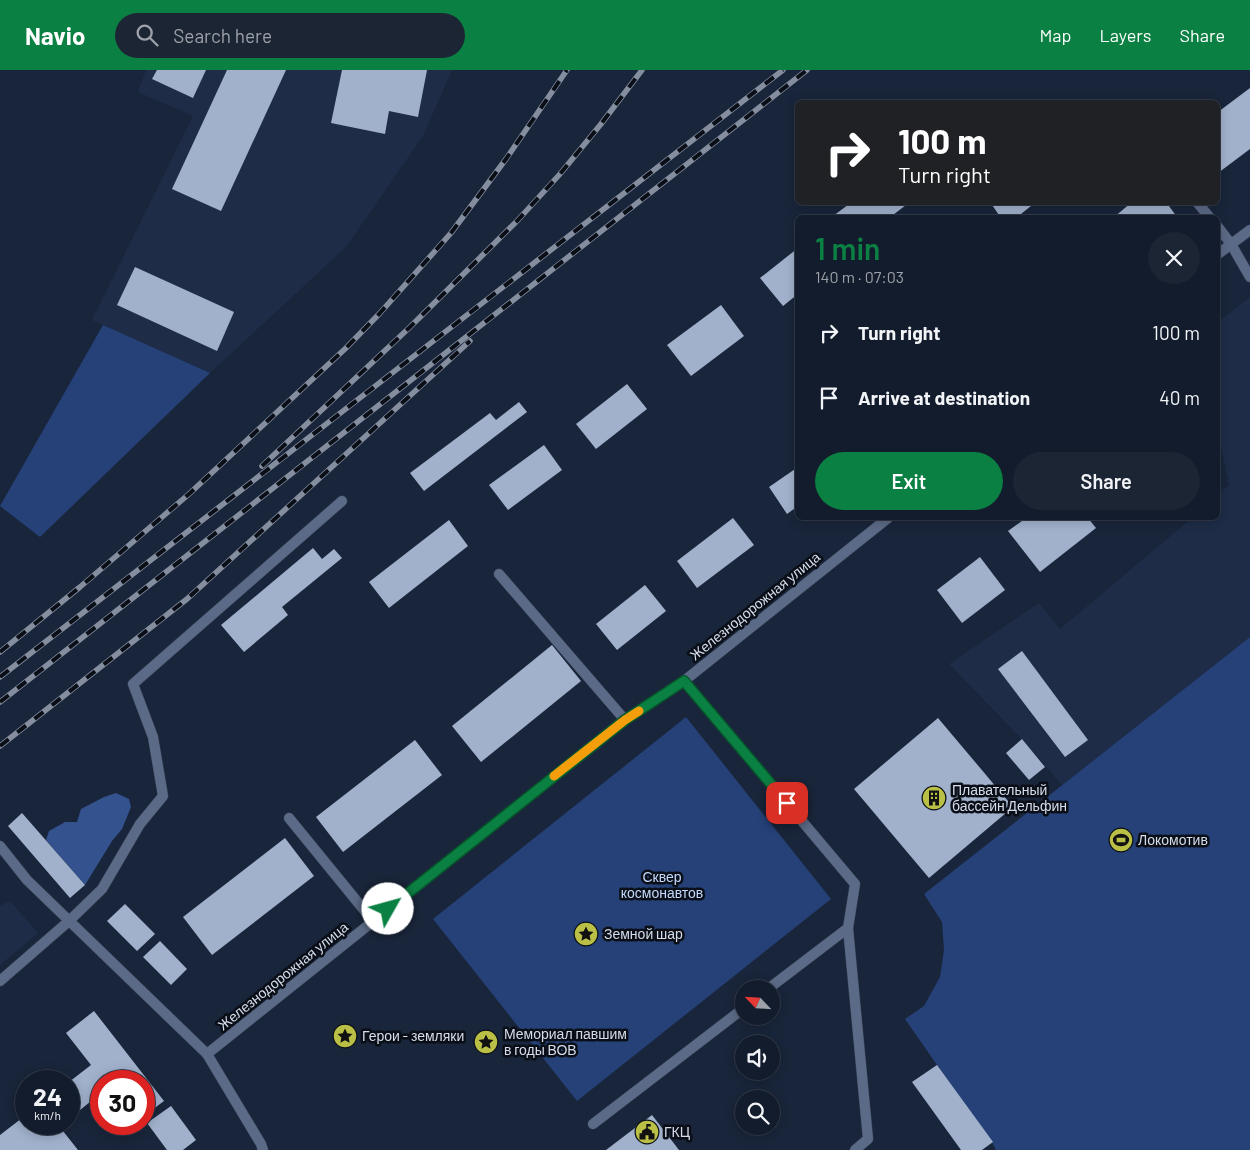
<!DOCTYPE html>
<meta charset="utf-8">
<style>
:root{--surface:#131c2c;--page:#1c2534;--text:#f1f3f6;--muted:#9da1a9;--line:#323a48;--accent:#0b8043}
body{margin:0;font-family:Barlow,sans-serif;background:var(--page);color:var(--text);height:100vh;display:flex;flex-direction:column;font-size:19px;white-space:nowrap}
*{box-sizing:border-box;margin:0}
p{font-size:16px;color:var(--muted)}
.icon{flex:none;width:28px;height:28px;fill:none;stroke:currentColor;stroke-width:2;stroke-linecap:round;stroke-linejoin:round}
.map{position:relative;flex:1;overflow:hidden}
.side{position:absolute;left:795px;top:145px;width:425px;height:305px;display:flex;flex-direction:column;background:var(--surface);border-radius:8px;box-shadow:0 2px 12px #0003,0 0 0 1px var(--line)}
.side>*{flex:none}
.top-card{position:absolute;left:795px;top:30px;width:425px;height:105px;border-radius:8px;box-shadow:0 2px 12px #0003,0 0 0 1px var(--line);background:#202124;color:#fff;overflow:hidden}
.needle{width:32px;rotate:295deg}
.tools{position:absolute;left:735px;top:910px;display:grid;gap:10px}
.tools a{display:grid;place-items:center;width:45px;height:45px;border-radius:50%;background:var(--surface);box-shadow:0 2px 12px #0003,0 0 0 1px var(--line);font-size:25px}
.speed{position:absolute;left:15px;top:1000px;display:flex;gap:10px;font-size:25px;font-weight:700;text-align:center}
.speed>*{display:grid;place-content:center;width:65px;height:65px;border-radius:50%;background:var(--surface);box-shadow:0 2px 12px #0003,0 0 0 1px var(--line);line-height:1}
.speed small{font-size:12px;font-weight:400}
.speed .limit{border:8px solid #d22;background:#fff;color:#111}
.pin{position:absolute;display:grid;place-items:center;width:42px;height:42px;color:#fff;margin:-21px;border-radius:10px;box-shadow:0 2px 8px #0006}
.me{position:absolute;width:55px;margin:-28px;rotate:52deg;stroke-linejoin:round;filter:drop-shadow(0 0 4px #0008)}
.turn{display:flex;align-items:center;gap:18px;height:105px;padding:0 20px;font-size:22px}
.turn .icon{width:65px;height:65px;stroke-width:2.5}
.turn b{display:block;font-size:35px;line-height:42px}
.round{display:grid;place-items:center;flex:none;width:52px;height:52px;border-radius:26px;background:var(--page)}
.overview{display:flex;align-items:center;justify-content:space-between;height:85px;padding:0 20px}
h1{font-size:30px;font-weight:600;line-height:38px;color:var(--accent)}
.action{display:flex;gap:10px;margin-top:auto;padding:10px 20px}
.action a{flex:1;height:58px;border-radius:30px;background:var(--accent);color:#fff;font-size:20px;font-weight:600;line-height:58px;text-align:center}
.action a+a{background:var(--page);color:var(--text)}
ul{padding:0;list-style:none}
li{display:flex;align-items:center;gap:15px;height:65px;padding:0 20px}
li div{flex:1}
li b{display:block;font-size:19px}
li em{font-style:normal}
header{display:flex;align-items:center;gap:30px;box-sizing:border-box;height:70px;padding:0 25px;background:var(--accent);color:#fff}
header strong{font-size:24px}
nav{display:flex;gap:28px;margin-inline-start:auto;font-size:18px}
.search{width:350px;height:45px;background:var(--page);display:flex;align-items:center;gap:12px;box-sizing:border-box;padding:0 18px;border-radius:28px;color:var(--muted);font-size:19px}
.map>svg:first-child{display:block}
</style>
<header>
<strong>Navio</strong>
<div class="search"><svg class="icon" aria-label="search" viewBox="0 0 24 24"><circle cx="10" cy="10" r="6"/><path d="M15 15l6 6"/></svg>Search here</div>
<nav><a>Map</a><a>Layers</a><a>Share</a></nav>
</header>
<div class="map">
<svg width="1250" height="1080" viewBox="0 0 1250 1080">
<rect width="100%" height="100%" fill="#19253a"/>
<g fill="#1e2c47">
<path d="M146 0H452L423 66 346 177 210 303 92 250 193 46 138 22Z"/>
<path d="M1250 227V567L1062 715 1022 669 949 594 1039 533 1060 559 1192 448H1218V425L1229 415 1218 361V252Z"/>
<path d="M10 831 38 863 0 895V836Z"/>
</g>
<g fill="#254177">
<path d="M103 255 210 303 40 467 0 436Z"/>
<path d="M1250 567V1080H996L992 1072 937 995 905 949 924 936 940 907 944 880 942 852 924 824Z"/>
<path d="M686 647 831 829 577 1031 433 849Z"/>
</g>
<path fill="#33528e" d="M116 723 129 729 131 737 122 759 112 771 85 815 46 770 49 761 65 752H77L81 739 104 727Z"/>
<g fill="#a1b1cc">
<path d="M157 0H206L193 28 152 9Z"/>
<path d="M227 0H286L221 141 172 119Z"/>
<path d="M342 0H427L418 47 389 41 385 64 331 53Z"/>
<path d="M1250 18V79L1218 103V42Z"/>
<path d="M852 132H910L889 148H834L833 146Z"/>
<path d="M990 132H1036L1016 148H1001Z"/>
<path d="M1132 132H1166L1177 147 1176 148H1113Z"/>
<path d="M798 178V224L783 236 760 208Z"/>
<path d="M135 197 234 242 217 281 117 235Z"/>
<path d="M721 235 744 266 691 306 667 275Z"/>
<path d="M627 314 647 339 596 379 576 354Z"/>
<path d="M519 332 527 342 424 421 410 403 490 343 496 350Z"/>
<path d="M544 375 562 400 508 440 489 415Z"/>
<path d="M798 397V436L787 444 769 417Z"/>
<path d="M733 448 754 475 697 518 677 491Z"/>
<path d="M1026 448H1088L1096 458 1040 502 1008 461Z"/>
<path d="M449 450 468 476 389 538 369 512Z"/>
<path d="M313 478 322 489 334 479 342 488 282 537 288 545 244 582 221 555Z"/>
<path d="M980 487 1005 520 962 553 937 520Z"/>
<path d="M645 515 666 541 617 580 596 554Z"/>
<path d="M552 575 581 611 481 692 452 656Z"/>
<path d="M1022 581 1088 670 1065 687 998 599Z"/>
<path d="M938 648 1013 737 929 808 854 719Z"/>
<path d="M1022 669 1045 697 1029 710 1006 683Z"/>
<path d="M415 670 442 705 343 782 316 747Z"/>
<path d="M22 743 85 815 70 828 8 756Z"/>
<path d="M285 768 314 806 212 885 183 847Z"/>
<path d="M125 834 155 864 137 881 107 851Z"/>
<path d="M160 871 187 899 171 915 143 887Z"/>
<path d="M94 941 164 1031 144 1046V1011H101V1023L69 1049V1012L91 995 66 963Z"/>
<path d="M937 995 993 1072 982 1080H961L912 1012Z"/>
<path d="M171 1036 196 1070 183 1080H167L147 1053Z"/>
<path d="M26 1045V1054H62L59 1056 78 1080H0V1065Z"/>
<path d="M652 1045 679 1080H606Z"/>
</g>
<g fill="none" stroke-linecap="round" stroke-linejoin="round">
<g stroke="#374256" stroke-width="11">
<g id="service">
<path d="M1197 132 1210 148"/>
<path d="M1218 157 1231 174 1250 207"/>
<path d="M499 504 625 650"/>
<path d="M684 611 855 814 848 858 768 919"/>
<path d="M289 748 373 851"/>
<path d="M0 776 27 810 207 984"/>
<path d="M848 858 868 1069 855 1080"/>
<path d="M0 911 69 851 102 819 140 754 163 726 153 667 133 614 342 431"/>
<path d="M593 1054 744 938"/>
</g>
</g>
<g stroke="#374256" stroke-width="11">
<g id="minor">
<path d="M1218 184 1250 160"/>
<path d="M263 1080 261 1074 207 984 625 650 684 611 888 448"/>
</g>
</g>
<use href="#service" stroke="#5b6a86" stroke-width="10"/>
<use href="#minor" stroke="#5b6a86" stroke-width="10"/>
<g stroke="#858e9f" stroke-width="5.5">
<g id="rail">
<path d="M262 396 409 258 517 151 560 104 601 54 642 0"/>
<path d="M0 582 80 517 189 424 346 278 380 243 451 163 506 89 567 0"/>
<path d="M0 607 783 0"/>
<path d="M0 632 807 0"/>
<path d="M0 676 187 529 470 271"/>
</g>
</g>
<use href="#rail" stroke="#090e17" stroke-width="4" stroke-dasharray="11" stroke-linecap="butt"/>
</g>
<g fill="none" stroke-linecap="round" stroke-linejoin="round">
<g stroke="#07532c" stroke-width="12">
<path id="route" d="M388 839 625 650 684 611 787 733"/>
</g>
<use href="#route" stroke="#0b8043" stroke-width="9"/>
<path stroke="#f59e0b" stroke-width="9" d="M554 706 625 650 639 641"/>
</g>
<defs>
<g id="building-disc" transform="scale(1.25)"><circle r="9.5" fill="#bac045" stroke="#090e17"/><path d="M-4-6H4V6H1V3H-1V6H-4ZM-2.5-4.3h1.7v1.8h-1.7ZM.8-4.3h1.7v1.8H.8ZM-2.5-1h1.7V.8h-1.7ZM.8-1h1.7V.8H.8Z" fill="#111"/></g>
<g id="stadium-disc" transform="scale(1.25)"><circle r="9.5" fill="#bac045" stroke="#090e17"/><path d="M0-5a6.5 5 0 1 0 0 10a6.5 5 0 1 0 0-10ZM-3.5-1.8h7v3.6h-7Z" fill="#111"/></g>
<g id="sight-disc" transform="scale(1.25)"><circle r="9.5" fill="#bac045" stroke="#090e17"/><path d="M0-6L1.8-2.2L6-1.7L2.9 1.2L3.7 5.4L0 3.3L-3.7 5.4L-2.9 1.2L-6-1.7L-1.8-2.2Z" fill="#111"/></g>
<g id="civic-disc" transform="scale(1.25)"><circle r="9.5" fill="#bac045" stroke="#090e17"/><path d="M-.6-6.5H3V-4.5H.6V-3L4-1V1h2V6H-6V1h2V-1L-.6-3ZM-1.2 2.5V6h2.4V2.5Z" fill="#111"/></g>
</defs>
<g fill-rule="evenodd">
<use href="#building-disc" x="934" y="728"/>
<use href="#stadium-disc" x="1121" y="770"/>
<use href="#sight-disc" x="586" y="864"/>
<use href="#sight-disc" x="345" y="966"/>
<use href="#sight-disc" x="486" y="972"/>
<use href="#civic-disc" x="647" y="1062"/>
</g>
<g text-anchor="middle" stroke-width="5" stroke-linejoin="round" paint-order="stroke">
<g font-size="14" fill="#d5ddeb" stroke="#090e17">
<text transform="translate(755 536) rotate(-39)" y="5">Железнодорожная улица</text>
<text transform="translate(283 906) rotate(-39)" y="5">Железнодорожная улица</text>
</g>
<g font-size="14" fill="#d5ddeb" stroke="#090e17" text-anchor="start">
<text x="952" y="725">Плавательный<tspan x="952" dy="16">бассейн Дельфин</tspan></text>
<text x="1138" y="775">Локомотив</text>
<text x="604" y="869">Земной шар</text>
<text x="504" y="969">Мемориал павшим<tspan x="504" dy="16">в годы ВОВ</tspan></text>
<text x="362" y="971">Герои - земляки</text>
<text x="664" y="1067">ГКЦ</text>
</g>
<g font-size="14" fill="#c4d9fc" stroke="#090e17">
<text x="662" y="812">Сквер<tspan x="662" dy="16">космонавтов</tspan></text>
</g>
</g>
</svg>
<div class="tools">
<a><svg class="needle" viewBox="-14 -14 28 28"><path d="M0-13l5 13h-10z" fill="#e53935"/><path d="M0 13l5-13h-10z" fill="#9da1a9"/></svg></a>
<a><svg class="icon" aria-label="sound" viewBox="0 0 24 24"><path d="M4 9h4l5-4v14l-5-4H4zM17 9q2 3 0 6"/></svg></a>
<a><svg class="icon" aria-label="search" viewBox="0 0 24 24"><circle cx="10" cy="10" r="6"/><path d="M15 15l6 6"/></svg></a>
</div>
<div class="speed"><div>24<small>km/h</small></div><div class="limit">30</div></div>
<div class="pin" style="left:787px;top:733px;background:#d93025"><svg class="icon" aria-label="arrive" viewBox="0 0 24 24"><path d="M6 21V4h12l-3 4 3 4H6"/></svg></div>
<svg class="me" style="left:388px;top:839px" viewBox="-20 -20 40 40"><circle r="19" fill="#fff"/><path d="M0-13L10 11 0 6-10 11z" fill="#0b8043"/></svg>
<div class="top-card">
<div class="turn"><svg class="icon" aria-label="right" viewBox="0 0 24 24"><path d="M7 20v-9h11M14 6l5 5-5 5"/></svg><div><b>100 m</b>Turn right</div></div>
</div>
<section class="side">
<div class="overview"><div><h1>1 min</h1><p>140 m · 07:03</p></div><a class="round"><svg class="icon" aria-label="close" viewBox="0 0 24 24"><path d="M6 6l12 12M18 6L6 18"/></svg></a></div>
<ul>
<li><svg class="icon" aria-label="right" viewBox="0 0 24 24"><path d="M7 20v-9h11M14 6l5 5-5 5"/></svg><div><b>Turn right</b></div><em>100 m</em></li>
<li><svg class="icon" aria-label="arrive" viewBox="0 0 24 24"><path d="M6 21V4h12l-3 4 3 4H6"/></svg><div><b>Arrive at destination</b></div><em>40 m</em></li>
</ul>
<div class="action"><a>Exit</a><a>Share</a></div>
</section>
</div>
